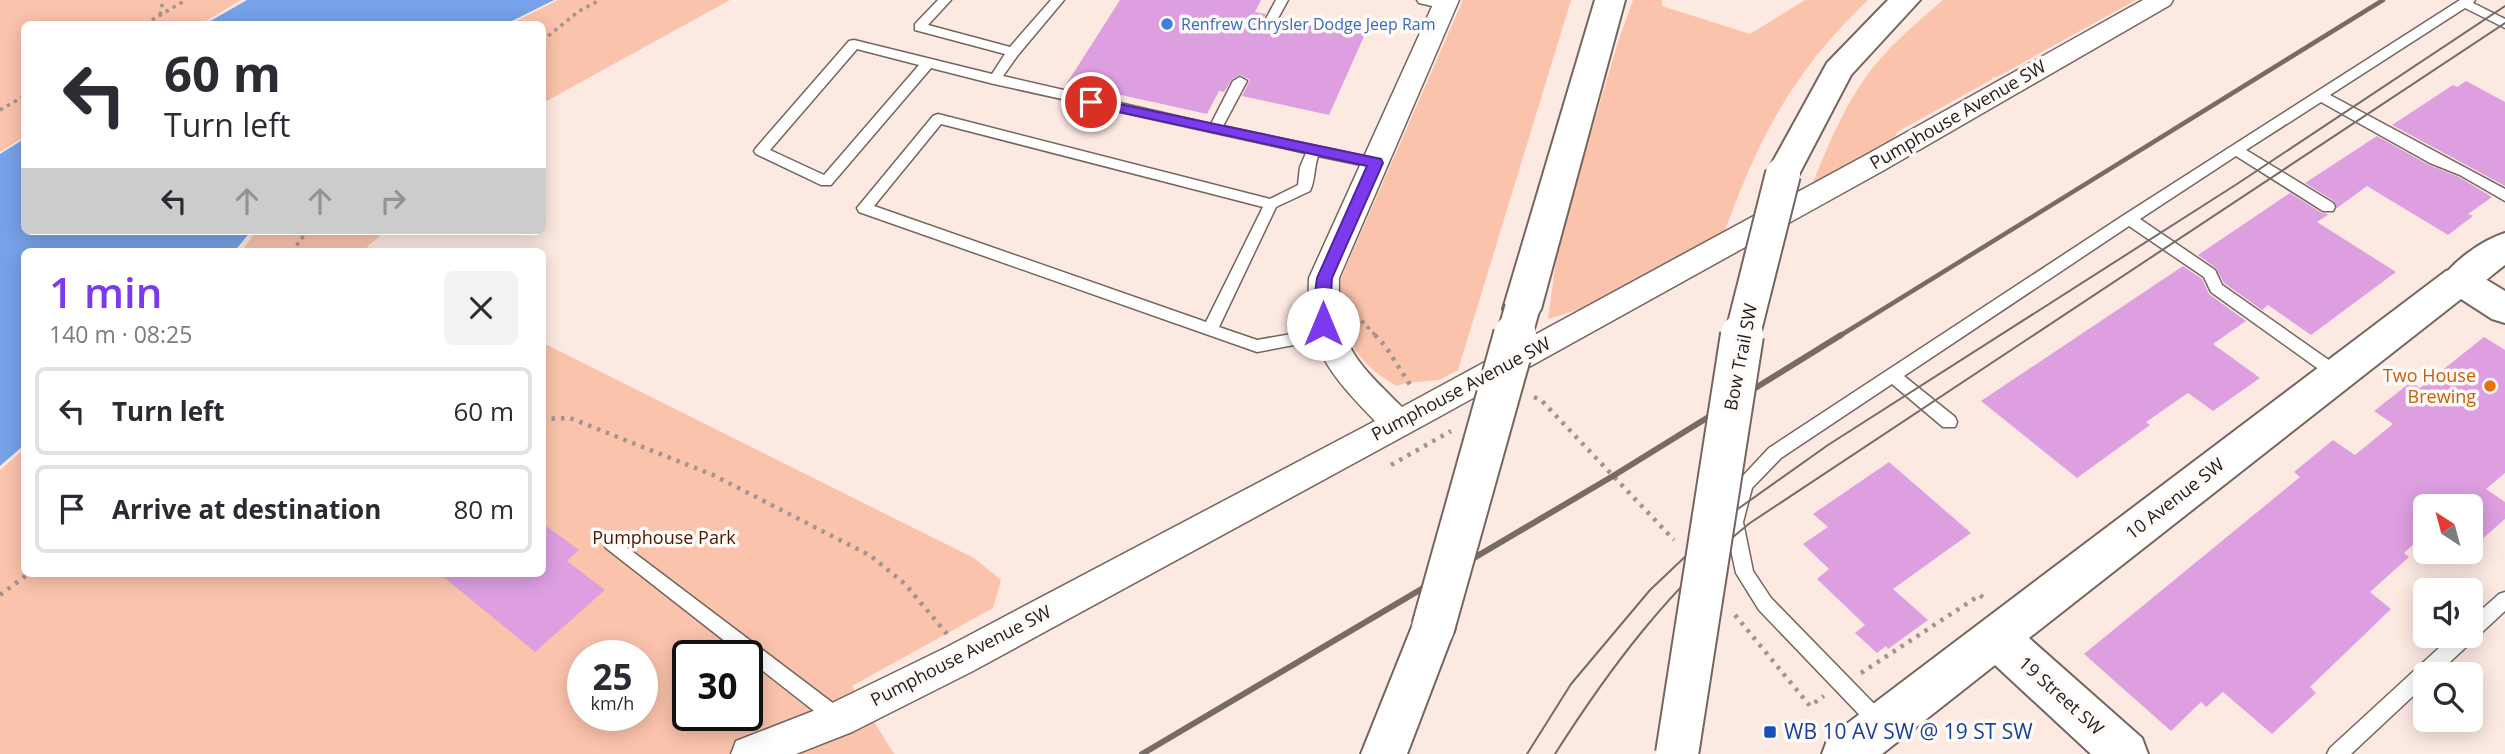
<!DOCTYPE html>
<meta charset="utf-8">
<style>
:root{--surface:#fff;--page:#f2f2f3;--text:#2b2b33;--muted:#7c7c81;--line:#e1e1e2;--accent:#7c3aed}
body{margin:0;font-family:"Open Sans",sans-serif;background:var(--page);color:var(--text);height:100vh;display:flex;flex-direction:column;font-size:26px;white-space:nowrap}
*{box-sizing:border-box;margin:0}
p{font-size:23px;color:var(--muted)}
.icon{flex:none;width:38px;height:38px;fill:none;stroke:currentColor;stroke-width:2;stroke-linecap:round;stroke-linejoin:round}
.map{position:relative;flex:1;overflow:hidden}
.panel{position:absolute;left:21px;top:248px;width:525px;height:329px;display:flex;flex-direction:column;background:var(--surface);border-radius:10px;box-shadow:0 4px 18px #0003}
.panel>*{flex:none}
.banner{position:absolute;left:21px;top:21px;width:525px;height:214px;border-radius:10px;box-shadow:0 4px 18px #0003;background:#fff;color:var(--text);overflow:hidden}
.needle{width:46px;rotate:324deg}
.controls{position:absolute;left:2413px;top:494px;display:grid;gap:14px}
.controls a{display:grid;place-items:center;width:70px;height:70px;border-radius:10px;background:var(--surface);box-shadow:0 4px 18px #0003;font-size:35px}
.speed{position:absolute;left:567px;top:640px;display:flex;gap:14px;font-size:35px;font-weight:700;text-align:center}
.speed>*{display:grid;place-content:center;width:91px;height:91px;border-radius:50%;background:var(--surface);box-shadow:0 4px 18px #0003;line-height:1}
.speed small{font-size:18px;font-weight:400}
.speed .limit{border:4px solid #111;border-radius:10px;background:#fff;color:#111}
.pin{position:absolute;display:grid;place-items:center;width:60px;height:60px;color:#fff;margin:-30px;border:4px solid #fff;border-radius:50%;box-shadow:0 2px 7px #0007}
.me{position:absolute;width:77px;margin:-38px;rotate:0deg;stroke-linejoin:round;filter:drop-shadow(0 0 5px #0008)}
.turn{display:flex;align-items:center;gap:24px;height:147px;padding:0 28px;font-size:32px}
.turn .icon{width:91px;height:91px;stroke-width:2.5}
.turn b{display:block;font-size:49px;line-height:60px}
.lanes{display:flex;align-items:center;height:66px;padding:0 28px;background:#0003;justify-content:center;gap:35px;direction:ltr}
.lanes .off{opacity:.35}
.round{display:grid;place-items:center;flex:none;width:74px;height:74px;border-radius:10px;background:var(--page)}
.head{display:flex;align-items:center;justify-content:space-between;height:119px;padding:0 28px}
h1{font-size:42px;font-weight:600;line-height:52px;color:var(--accent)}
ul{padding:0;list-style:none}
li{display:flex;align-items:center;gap:21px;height:88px;margin:0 14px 10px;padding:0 14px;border:4px solid var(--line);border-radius:10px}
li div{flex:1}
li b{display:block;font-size:26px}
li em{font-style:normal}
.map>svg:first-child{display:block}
</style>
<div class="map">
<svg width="2505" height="754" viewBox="0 0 2505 754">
<rect width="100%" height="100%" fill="#fce9e2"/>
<g fill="#fbc3ac" fill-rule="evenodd">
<path d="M0 0H241L201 24H24V137L0 152Z"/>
<path d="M558 0H730L543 103 542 24H510Z"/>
<path d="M1463 0H1571L1458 370 1439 380 1406 383 1397 386C1355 364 1333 326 1341 278Z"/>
<path d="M1633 0H1662V6L1750 34 1805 0H1868C1792 73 1760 135 1724 233L1586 307 1548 319 1558 245 1618 42Z"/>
<path d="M1943 0H2136L1997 77H1993L1991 80 1897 132 1893 141 1811 188C1825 152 1841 113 1863 81 1884 50 1915 24 1943 0Z"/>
<path d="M256 231H385L367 247 371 252H241Z"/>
<path d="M543 343 974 558 1001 580 993 608 852 686 894 754H0V470L24 449V574H542ZM583 656H642V716H583ZM688 656H747V716H688Z"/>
</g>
<g fill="#77a1e8">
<path d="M247 0H554L506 24H205Z"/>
<path d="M24 139V231H251L234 252H24V445L0 466V154Z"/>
</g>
<g fill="#de9fe1">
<path d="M1120 0H1261L1255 12 1266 14 1259 27 1263 34 1273 32 1282 17 1365 34 1329 115 1242 96 1250 80 1241 75 1232 79 1224 92 1219 91 1207 114 1067 83Z"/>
<path d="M2466 81 2505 102V186L2392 125 2453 85 2457 87Z"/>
<path d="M2377 136 2429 165 2459 177 2492 197 2468 214 2473 216 2448 235 2367 186 2337 208 2334 201 2305 183Z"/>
<path d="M2290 193 2322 213 2329 214 2317 222 2396 272 2311 335 2268 305 2262 310 2224 283 2216 268 2198 255Z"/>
<path d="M2183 266 2202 279 2209 294 2246 321 2213 344 2260 378 2213 411 2188 393 2146 422 2150 425 2077 478 1981 401Z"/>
<path d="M2484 337 2505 350V473L2486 489 2505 502V519L2471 549V506H2426V533L2404 553 2409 557 2370 592 2391 609 2310 687 2316 693 2272 734 2223 692 2206 707 2201 702 2171 731 2084 654 2300 477 2294 472 2333 440 2355 455 2393 424 2374 411 2411 382 2420 388Z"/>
<path d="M1889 462 1971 533 1893 589 1928 620 1888 649 1886 646 1877 653 1855 633 1865 625 1817 579 1829 569 1803 544 1828 527 1813 514Z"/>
<path d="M542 523 579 550 567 561 605 590 535 652 440 574H542Z"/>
</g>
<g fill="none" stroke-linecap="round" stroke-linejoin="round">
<g stroke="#75655f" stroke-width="3">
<g id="service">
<path d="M938 0H951L928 25 1010 47 1051 0H1064L1018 55 1003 76 1211 124 1233 81 1240 77 1247 81 1223 126 1381 160 1383 163 1376 168 1318 156C1314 168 1315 181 1310 191L1276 207 1219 327 1257 340 1326 328 1334 334 1331 338 1257 352 859 212 857 208 933 116 938 114 1270 199 1298 185 1300 167 1306 153 994 84 931 68 831 185H821L756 154 754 151 756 148 849 41 854 40 992 74 1005 54 915 30V24ZM857 49 919 65 824 175 770 150ZM941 124 1263 207 1206 322 874 206Z"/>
<path d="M1276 0H1288L1271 31H1263L1261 28Z"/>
<path d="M1417 0H1440L1451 5 1445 9 1419 3Z"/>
<path d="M2460 0H2475L2473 3 2505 19V28L2465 8 2330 95 2505 189V201L2460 175 2430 163 2321 102 2246 150 2333 203 2335 207 2333 211H2323L2236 156 2140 219 2215 270 2222 285 2343 370 2345 374 2343 378H2331L2211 292 2204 277 2129 226 1904 376 1955 417 1957 422 1955 427H1943L1892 384 1781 458 1752 488 1743 522 1753 571 1771 598 1888 718 1890 724 1888 730 1881 733 1874 730 1759 610 1736 573 1725 522 1739 480 1769 448 2124 215Z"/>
<path d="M612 536 846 713 848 719 846 725 839 728 832 725 606 548 603 543 606 538Z"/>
<path d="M2505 592V611L2437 674H2426V684L2351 754H2327L2330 748 2453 635H2471V619L2499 594Z"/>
</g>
</g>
<g stroke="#75655f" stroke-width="3">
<path id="minor" d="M1435 0H1459L1339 278C1337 347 1356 361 1402 407L1866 155 2143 0H2173L2170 5 1886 169 1437 418 973 671 852 732 796 754H731L736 741 826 706 947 647 1375 421C1329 373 1306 348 1309 278Z"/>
</g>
<g stroke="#75655f" stroke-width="4">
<path id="tertiary" d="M2505 233V265C2486 279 2471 298 2446 291L2441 281C2452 261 2483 240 2505 233Z"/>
</g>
<g stroke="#75655f" stroke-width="4">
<g id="secondary">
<path d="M1595 0H1625L1541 309 1535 319 1522 323 1509 319 1503 309Z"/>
<path d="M1888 0H1920L1851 75 1795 182 1783 186 1771 182 1766 174 1827 63Z"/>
<path d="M2459 267 2472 271 2505 291V323L2492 319 2461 299 2029 638 2142 738 2148 754H2091L1995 665 1882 754H1822L1828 738 2446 271Z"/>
</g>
</g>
<g stroke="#75655f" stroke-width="4">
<path id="motorway" d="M1433 608 1449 614 1455 628 1407 754H1361L1417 614Z"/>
</g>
<g stroke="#a2948f" stroke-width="3.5" stroke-dasharray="3.5 4.5" stroke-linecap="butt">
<path d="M160 15 163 0"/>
<path d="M145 24 186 0"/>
<path d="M542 41 579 11 600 0"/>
<path d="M0 110 24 96"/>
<path d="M292 252 307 231"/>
<path d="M1356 315 1377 337"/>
</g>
<g stroke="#a2948f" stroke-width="4.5" stroke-dasharray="3.5 6" stroke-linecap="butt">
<path d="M1375 335 1386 347 1412 388"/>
<path d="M1534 397 1542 401 1674 540"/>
<path d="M542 419 570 418 713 475 871 556 905 584 947 634"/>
<path d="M1391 465 1451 431"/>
<path d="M0 595 28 574"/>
<path d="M1735 615 1810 706 1824 696"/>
<path d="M1861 673 1980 595 1987 601"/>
</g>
<use href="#service" fill="#fff" fill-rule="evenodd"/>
<use href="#minor" fill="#fff" fill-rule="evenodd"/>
<use href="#tertiary" fill="#fff" fill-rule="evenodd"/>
<use href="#secondary" fill="#fff" fill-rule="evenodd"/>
<use href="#motorway" fill="#fff" fill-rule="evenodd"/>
<g stroke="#776b67" stroke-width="2">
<path d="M1527 754 1571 684 1650 590 1728 516 1828 445 2237 184 2505 6"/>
<path d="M1555 754C1609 669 1671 586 1750 523L2505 23"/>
</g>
<path stroke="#776b67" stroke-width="4.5" d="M1838 337 2383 0"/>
<path stroke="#776b67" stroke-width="6" d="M1142 754 1613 476 1841 335"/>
<g stroke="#75655f" stroke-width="38" stroke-linecap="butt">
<g id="secondary-bridge-far1">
<path d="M1514 337 1522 309"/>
<path d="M1742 337 1783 174"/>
</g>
</g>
<g stroke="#75655f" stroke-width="46" stroke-linecap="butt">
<g id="secondary-bridge">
<path d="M1433 628 1515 335"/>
<path d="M1677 754 1742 335"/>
</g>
</g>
<use href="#secondary-bridge-far1" stroke="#fff" stroke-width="34"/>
<use href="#secondary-bridge" stroke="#fff" stroke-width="42"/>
</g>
<path fill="#7c3aed" stroke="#51269a" stroke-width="2" d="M1091 98 1381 159 1383 163 1332 278 1329 328 1323 330 1315 324 1314 301 1317 278 1367 166 1087 105V99Z"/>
<circle fill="#3f7fe0" stroke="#fefaf8" stroke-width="2.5" cx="1167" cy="24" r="7"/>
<circle fill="#e8710a" stroke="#fefaf8" stroke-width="2.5" cx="2490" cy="386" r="7"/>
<rect fill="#1a4fb4" stroke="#fefaf8" stroke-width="2.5" x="1763" y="725" width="14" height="14" rx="3.5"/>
<g text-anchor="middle" stroke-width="7" stroke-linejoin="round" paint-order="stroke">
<g font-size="16" fill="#366cbe" stroke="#fefaf8" text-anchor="start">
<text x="1181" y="30">Renfrew Chrysler Dodge Jeep Ram</text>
</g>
<g font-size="18" fill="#231c1a" stroke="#fefaf8">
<text transform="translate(1958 115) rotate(-30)" y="6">Pumphouse Avenue SW</text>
<text transform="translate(1741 357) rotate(-79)" y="6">Bow Trail SW</text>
<text transform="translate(1461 389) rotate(-28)" y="6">Pumphouse Avenue SW</text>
<text transform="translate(2175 499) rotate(-38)" y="6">10 Avenue SW</text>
<text transform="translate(961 656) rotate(-27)" y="6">Pumphouse Avenue SW</text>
<text transform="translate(2061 696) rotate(42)" y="6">19 Street SW</text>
</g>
<g font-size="18" fill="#c56008" stroke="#fefaf8" text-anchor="end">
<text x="2476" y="382">Two House<tspan x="2476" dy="21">Brewing</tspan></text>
</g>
<g font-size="18" fill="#4a1600" stroke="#fefaf8">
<text x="664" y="544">Pumphouse Park</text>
</g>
<g font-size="21" fill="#164399" stroke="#fefaf8" text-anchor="start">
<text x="1784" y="739">WB 10 AV SW @ 19 ST SW</text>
</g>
</g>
</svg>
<div class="controls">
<a><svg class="needle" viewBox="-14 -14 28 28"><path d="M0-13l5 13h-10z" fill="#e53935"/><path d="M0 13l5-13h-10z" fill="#7c7c81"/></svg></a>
<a><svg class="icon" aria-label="sound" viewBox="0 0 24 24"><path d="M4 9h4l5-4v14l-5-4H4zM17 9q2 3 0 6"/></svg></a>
<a><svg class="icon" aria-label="search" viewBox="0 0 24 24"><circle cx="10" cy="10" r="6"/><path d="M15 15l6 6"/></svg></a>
</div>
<div class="speed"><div>25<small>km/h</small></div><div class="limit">30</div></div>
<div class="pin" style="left:1091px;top:102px;background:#d93025"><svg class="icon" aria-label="arrive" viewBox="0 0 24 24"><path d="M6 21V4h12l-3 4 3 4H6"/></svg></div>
<svg class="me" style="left:1323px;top:324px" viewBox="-20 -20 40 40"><circle r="19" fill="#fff"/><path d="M0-13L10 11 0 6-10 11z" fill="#7c3aed"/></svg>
<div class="banner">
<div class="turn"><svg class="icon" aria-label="left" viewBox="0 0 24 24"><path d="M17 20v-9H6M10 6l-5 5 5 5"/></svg><div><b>60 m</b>Turn left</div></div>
<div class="lanes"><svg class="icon" aria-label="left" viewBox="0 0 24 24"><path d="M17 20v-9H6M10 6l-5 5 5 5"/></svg><svg class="icon off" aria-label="ahead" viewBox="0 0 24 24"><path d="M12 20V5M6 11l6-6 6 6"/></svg><svg class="icon off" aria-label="ahead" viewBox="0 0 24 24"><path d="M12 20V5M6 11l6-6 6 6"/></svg><svg class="icon off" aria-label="right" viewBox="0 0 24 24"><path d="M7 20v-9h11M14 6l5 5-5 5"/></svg></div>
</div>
<section class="panel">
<div class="head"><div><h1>1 min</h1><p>140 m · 08:25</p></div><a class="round"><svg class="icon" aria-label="close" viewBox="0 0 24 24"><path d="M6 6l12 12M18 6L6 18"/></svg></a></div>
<ul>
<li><svg class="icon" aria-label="left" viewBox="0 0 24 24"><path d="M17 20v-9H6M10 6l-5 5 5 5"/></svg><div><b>Turn left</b></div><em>60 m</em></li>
<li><svg class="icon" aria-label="arrive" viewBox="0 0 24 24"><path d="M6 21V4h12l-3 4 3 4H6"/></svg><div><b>Arrive at destination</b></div><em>80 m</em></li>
</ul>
</section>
</div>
